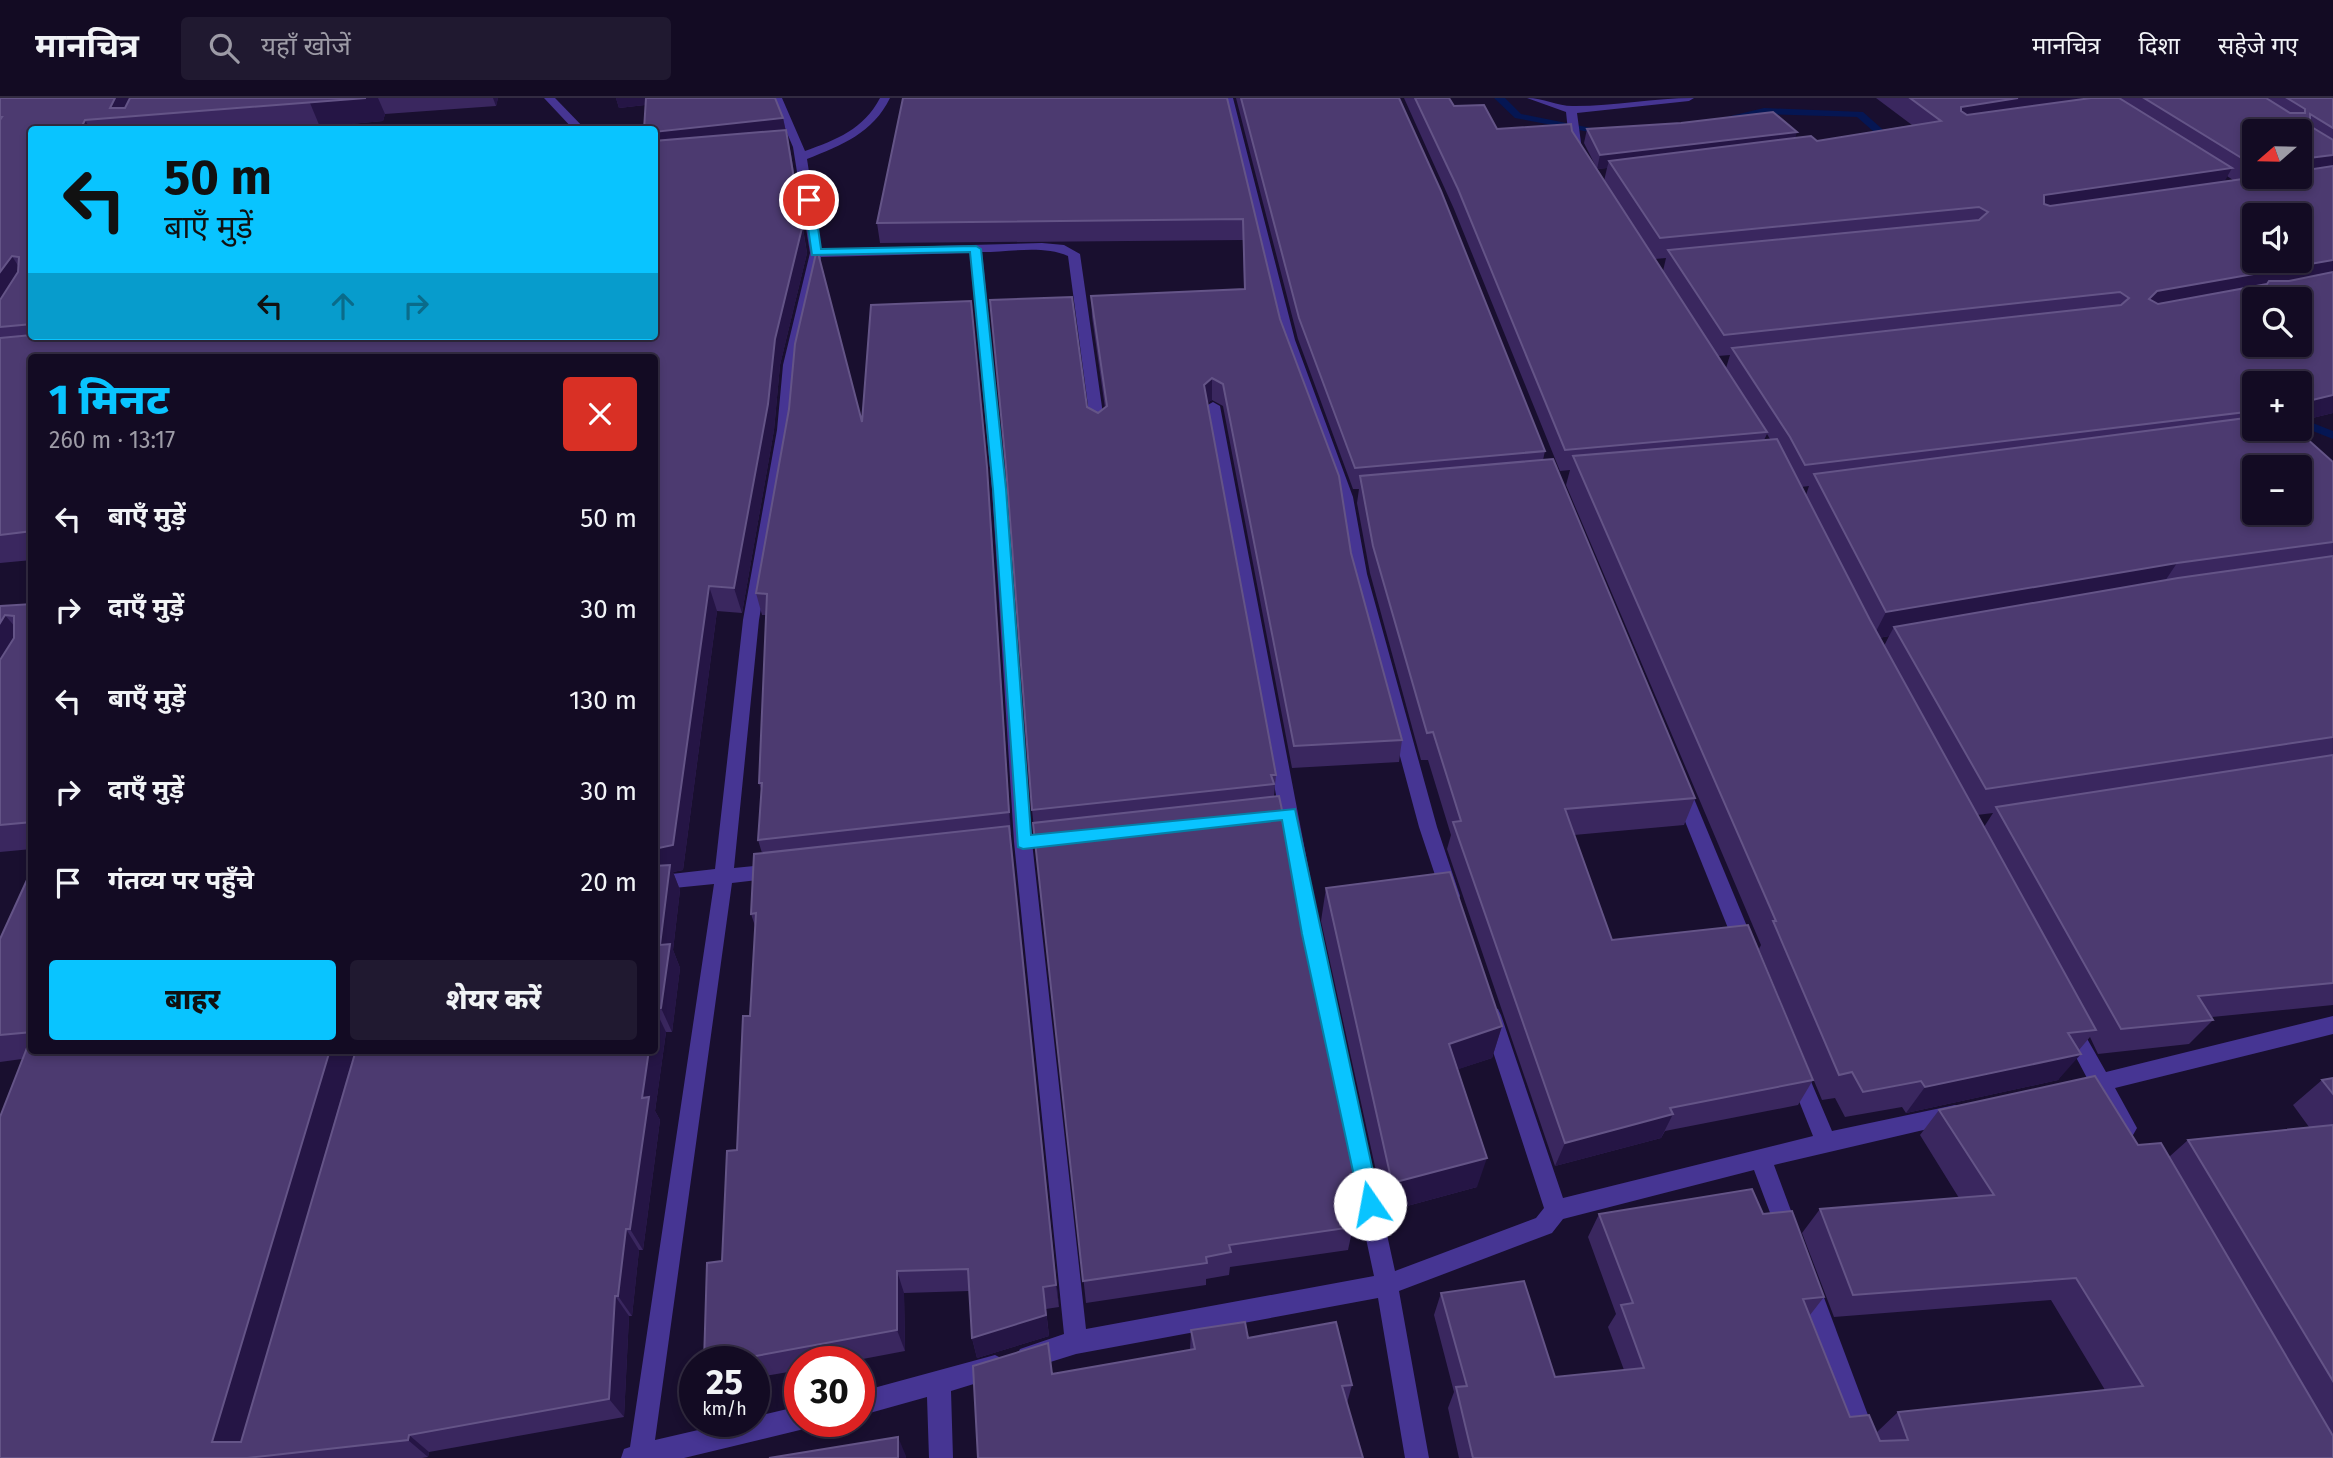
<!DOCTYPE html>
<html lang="hi">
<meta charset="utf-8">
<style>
:root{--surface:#130b23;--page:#201930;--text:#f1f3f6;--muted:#9d9ba6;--line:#322b41;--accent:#09c4ff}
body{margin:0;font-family:"Fira Sans","Noto Sans Devanagari",sans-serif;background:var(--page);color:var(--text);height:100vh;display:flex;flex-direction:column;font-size:26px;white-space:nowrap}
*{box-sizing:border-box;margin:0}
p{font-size:23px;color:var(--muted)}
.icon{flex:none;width:38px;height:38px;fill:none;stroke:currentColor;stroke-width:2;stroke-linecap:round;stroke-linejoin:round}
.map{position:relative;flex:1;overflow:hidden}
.side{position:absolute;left:28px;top:256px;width:630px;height:700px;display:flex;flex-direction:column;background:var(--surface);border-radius:7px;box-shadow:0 4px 10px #0003,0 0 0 2px var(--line)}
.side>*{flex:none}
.hud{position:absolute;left:28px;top:28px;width:630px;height:214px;border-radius:7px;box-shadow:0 4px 10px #0003,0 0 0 2px var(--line);background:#09c4ff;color:#111;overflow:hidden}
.needle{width:46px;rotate:250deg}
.fabs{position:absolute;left:2242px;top:21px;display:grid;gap:14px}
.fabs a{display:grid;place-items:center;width:70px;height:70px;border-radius:7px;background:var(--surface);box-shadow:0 4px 10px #0003,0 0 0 2px var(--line);font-size:35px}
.speed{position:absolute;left:679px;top:1248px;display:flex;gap:14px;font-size:35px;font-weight:700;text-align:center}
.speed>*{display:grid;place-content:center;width:91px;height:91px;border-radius:50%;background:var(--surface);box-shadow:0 4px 10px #0003,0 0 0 2px var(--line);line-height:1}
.speed small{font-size:18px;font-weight:400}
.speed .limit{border:10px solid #d22;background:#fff;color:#111}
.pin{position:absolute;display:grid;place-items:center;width:60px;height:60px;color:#fff;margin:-30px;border:4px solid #fff;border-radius:50%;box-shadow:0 2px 7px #0007}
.me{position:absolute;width:77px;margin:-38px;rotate:348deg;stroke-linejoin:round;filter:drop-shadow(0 0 5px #0008)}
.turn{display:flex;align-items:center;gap:24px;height:147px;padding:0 21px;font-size:32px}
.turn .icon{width:91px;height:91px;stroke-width:2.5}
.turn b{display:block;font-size:49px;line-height:60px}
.lanes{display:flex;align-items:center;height:66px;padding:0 21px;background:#0003;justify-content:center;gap:35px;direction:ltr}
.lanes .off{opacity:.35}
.round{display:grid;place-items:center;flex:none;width:74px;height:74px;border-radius:7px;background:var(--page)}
.head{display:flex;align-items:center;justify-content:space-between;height:119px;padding:0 21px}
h1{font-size:42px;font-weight:800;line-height:52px;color:var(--accent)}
.button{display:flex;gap:14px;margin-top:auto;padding:14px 21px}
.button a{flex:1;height:80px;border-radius:7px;background:var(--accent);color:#111;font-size:28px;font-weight:800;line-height:80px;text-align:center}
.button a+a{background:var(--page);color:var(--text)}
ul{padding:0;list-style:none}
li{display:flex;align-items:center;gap:21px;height:91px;padding:0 21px}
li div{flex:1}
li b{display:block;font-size:26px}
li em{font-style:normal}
header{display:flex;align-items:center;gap:42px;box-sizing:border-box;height:98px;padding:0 35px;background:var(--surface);border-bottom:2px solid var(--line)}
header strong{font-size:33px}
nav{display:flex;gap:38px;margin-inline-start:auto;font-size:24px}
.search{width:490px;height:63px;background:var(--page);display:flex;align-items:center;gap:18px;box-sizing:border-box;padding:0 24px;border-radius:7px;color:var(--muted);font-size:26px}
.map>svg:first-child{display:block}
</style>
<header>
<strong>मानचित्र</strong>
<div class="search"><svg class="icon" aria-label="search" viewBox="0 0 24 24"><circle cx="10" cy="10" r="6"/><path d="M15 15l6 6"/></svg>यहाँ खोजें</div>
<nav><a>मानचित्र</a><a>दिशा</a><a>सहेजे गए</a></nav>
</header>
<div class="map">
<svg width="2333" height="1360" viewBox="0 0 2333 1360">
<rect width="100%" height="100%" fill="#190f2f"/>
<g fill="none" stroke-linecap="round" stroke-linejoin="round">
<g fill="#051653" fill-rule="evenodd">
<path d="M1494 0H1505L1521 16 1616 35 1611 38 1515 20Z"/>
<path d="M1764 10 1863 14 1899 46 1890 48 1857 19 1764 16 1719 25 1714 22Z"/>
<path d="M2300 320 2333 333V341L2300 328Z"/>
</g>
<g fill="#463593" fill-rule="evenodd">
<path d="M544 0H555L586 32H574Z"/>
<path d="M772 0H782L805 53C836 42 864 31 880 0H890C873 35 842 47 807 61L821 151 1042 145 1064 147 1080 156 1105 330 1098 334 1091 330 1068 158C1043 147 1009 154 982 154L1006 391 1032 744 1086 1231 1374 1178 1301 836 1206 308 1213 304 1220 308 1321 836 1395 1173 1536 1120 1544 1110 1481 917 1484 911 1491 908 1498 911 1501 917 1563 1100 1813 1038 1787 973 1790 967 1797 964 1804 967 1832 1033 1955 1007 1962 1009 1965 1016 1962 1023 1774 1067 1800 1137 1797 1144 1789 1148 1781 1144 1754 1072 1563 1121 1552 1135 1399 1193 1429 1360H1405L1378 1200 1076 1256 1028 1271 1020 1267 1016 1259 1020 1251 1064 1236 1014 744 992 391 970 155 821 159 797 267 791 332 759 522 734 770 774 766 781 768 783 773 781 778 774 780 732 785 655 1342 737 1323H754V1319L800 1308V1323H811L808 1328 800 1332 684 1360H621L624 1351 630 1349 714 786 654 792V778L715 771 743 522 777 332 783 267 810 155 793 49Z"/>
<path d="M1223 0H1233L1295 242 1353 399 1367 476 1437 729 1460 798 1458 803 1451 806 1444 803 1442 798 1419 729 1351 476 1339 399 1281 242Z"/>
<path d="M1527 0C1544 0 1559 9 1575 8 1615 8 1654 0 1694 0L1689 3 1577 15 1582 52 1587 60 1581 63 1577 62 1570 52 1566 14Z"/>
<path d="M1681 684 1687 686 1690 691 1756 850 1753 856 1746 858 1739 856 1736 850 1672 691 1675 686Z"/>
<path d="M2333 918V936L2115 990 2137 1030 2133 1037 2126 1040 2119 1037 2096 995 2085 993 2082 987 2087 980 2060 929 2063 923 2070 920 2077 923 2106 974Z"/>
<path d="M1809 1178 1817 1181 1820 1189 1884 1360H1860L1798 1189 1801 1181Z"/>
<path d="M995 1257 1003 1261 1007 1269 1003 1277 951 1293 953 1360H929L927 1299 859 1318V1294Z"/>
</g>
</g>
<g fill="#3a275f" fill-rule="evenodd">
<path d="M0 0H498L496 8 385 16 383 23 284 32H32V238H654L645 7 619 10 616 0 783 20 791 56 807 155 780 267 774 332 742 515 717 513 683 772 673 774 680 792 673 852 680 870 672 934H666L655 1013 660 1022 643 1152H639L632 1218H629L624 1319 429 1354 428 1359 422 1360H0L22 961 0 964V841L32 771V952H355L303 1134 654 952V259H32V462L0 465Z"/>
<path d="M1227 0 1280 221 1351 455 1402 642 1399 664 1292 670 1223 308 1212 302 1207 305 1276 677 1274 698 1273 699 1364 1097 1359 1121 1352 1123 1353 1129 1348 1152 1230 1169 1229 1177 1206 1181V1187L1086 1205 1032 712 1087 309 1098 315 1105 310 1092 219 1091 198 1244 191 1243 142 880 145 877 125Z"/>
<path d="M1236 0H1399L1545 353 1543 362 1695 700 1684 727 1574 737 1612 842 1813 982 1798 1007 1665 1033 1661 1040 1555 1068 1447 751 1451 737 1428 662H1421L1370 475 1357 405 1359 391H1353L1298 241Z"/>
<path d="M1404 0H1449L1454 8 1497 31 1572 33 1604 83 1607 70 1597 71 1584 45 1587 31 1795 40 1817 43 1912 27 1876 0H2333V315L2300 323V285H2254V331L2333 364V907L2212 919 2213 922 2189 946 2098 956 2090 939 2079 952 2058 982 1906 1015 1902 1009 1845 1019 1835 1000 1822 1002 1759 851 1761 847 1566 387 1570 372 1560 373 1454 111ZM2227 78 2233 82 2224 83ZM1666 160 1663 173 1655 161ZM1730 257 1726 270 1718 258ZM1767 336 1770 341 1764 342ZM1809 388 1806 397 1801 389ZM1889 538 1884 548 1879 540ZM1993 715 1984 729 1977 717Z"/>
<path d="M862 324 989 391 1011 736H1010L1059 1209 1046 1211 1049 1238 977 1260 972 1240 969 1193 904 1195 905 1253 847 1264H800V1272L754 1280V1264H704L722 1163 737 1052 750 918 755 828 751 816 762 755 758 742 762 694 759 685 766 517H762L756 495Z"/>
<path d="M32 506V751L0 754V508Z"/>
<path d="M1326 790 1502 928 1492 960 1458 971 1477 1089 1385 1114 1321 823Z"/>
<path d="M2333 980V1360H1459L1448 1310 1454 1294 1434 1217 1441 1195 1555 1279 1624 1272 1608 1229 1616 1216 1588 1139 1599 1116H1763L1824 1199 1810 1217 1850 1319 1880 1343 1877 1334 1898 1314 2105 1292 2051 1202 1834 1219 1802 1135 1820 1111 1959 1100 1920 1037 1939 1012 2138 1047 2169 1059 2188 1042 2309 1029 2293 1007 2322 982Z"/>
<path d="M1191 1232 1248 1240 1352 1287 1347 1305 1053 1276 1190 1252Z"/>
</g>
<g fill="#251545">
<path d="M115 0H140L130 19 110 10Z"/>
<path d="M366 0H378L385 16 383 23 320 29 310 5Z"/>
<path d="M493 0H498L496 8Z"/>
<path d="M616 0H652L653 6 619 10Z"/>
<path d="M2018 0H2094L1953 29 1961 9Z"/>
<path d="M783 20 788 44 654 59V34Z"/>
<path d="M85 22 91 32H80Z"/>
<path d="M786 32 807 155 780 267 774 332 742 515 734 490 775 241Z"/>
<path d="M1797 34 1793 48 1609 63 1607 70 1597 71 1600 57Z"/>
<path d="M2333 57V75L2242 87 2253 67H2254V79H2300V61Z"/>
<path d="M2232 70 2221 90 2034 117 2044 97Z"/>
<path d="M12 158 27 182 0 222V174Z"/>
<path d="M2333 162V180L2146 214 2149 201 2157 193Z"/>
<path d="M971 203 989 391 1011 736 1009 714Z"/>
<path d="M1212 280V302L1203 308 1204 287Z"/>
<path d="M2333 297V315L2300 323V305Z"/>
<path d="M2177 465 2159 492 1894 529 1889 538 1872 541 1886 514Z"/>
<path d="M709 488 717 513 683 772 673 774 680 792 673 852 680 870 672 934 661 910 660 847 654 777V751Z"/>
<path d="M5 517 26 542 0 584V525Z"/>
<path d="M1009 728 1013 755 1059 1209 1056 1187Z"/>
<path d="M655 911 666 934 655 1013 660 1022 643 1152 630 1131 642 1000 649 952H654Z"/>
<path d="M1502 928 1492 960 1441 977 1449 946Z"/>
<path d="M330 952H355L237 1360 212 1344Z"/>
<path d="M2081 956 2058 982 1906 1015 1925 989Z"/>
<path d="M1673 1016 1661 1040 1555 1068 1565 1045Z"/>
<path d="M1487 1060 1477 1089 1385 1114 1392 1085Z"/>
<path d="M1364 1097 1359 1121 1343 1125 1347 1102Z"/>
<path d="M626 1131 639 1152 632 1218 618 1198Z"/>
<path d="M897 1173 904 1195 905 1253 897 1232Z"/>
<path d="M1043 1189 1049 1238 977 1260 972 1240Z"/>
<path d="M615 1198 629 1218 624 1319 609 1301Z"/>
<path d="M409 1337 429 1354 428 1359 408 1342Z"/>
<path d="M898 1339 906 1358V1360H898Z"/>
</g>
<g fill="#4c3a70" stroke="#645487" stroke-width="2" fill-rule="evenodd">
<path d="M0 0H115L110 10H125L130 0H366L85 22 80 32H32V119L28 125H32V226L0 229V202L18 174 19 159 12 158 0 174V22L2 19H0Z"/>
<path d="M646 0H775L783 20 654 34V32H644Z"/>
<path d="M903 0H1227L1280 221 1339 378 1351 455 1402 642 1294 648 1223 286 1212 280 1204 287 1276 677H1271L1274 686 1032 712 1006 369 990 202 1072 199 1087 309 1098 315 1107 308 1091 198 1245 191 1243 121 877 125Z"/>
<path d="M1241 0H1399L1441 93 1545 353 1355 370 1299 220Z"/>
<path d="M1415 0H1449L1454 8 1484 7 1497 31 1571 26 1572 33 1767 334 1565 352 1458 91Z"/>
<path d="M1910 0H2018L1961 9V13L1967 17 2091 0H2119L2232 70 2044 97V106L2050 108 2257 79H2300V73L2333 68V162L2157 193 2149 201 2158 206 2267 186 2269 183H2289L2333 174V297L2300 305V285H2254V313L1805 367 1790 339 1732 250 2121 207 2129 200 2120 194 1724 237 1668 152 1979 122 1988 114 1979 109 1660 140 1609 63 1811 38 1817 43 1941 23ZM2254 117H2300V163H2254ZM2254 201H2300V247H2254Z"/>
<path d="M2144 0H2266L2290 15H2305V11L2287 0H2333V30L2310 16V28L2333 42V57L2300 61V33H2254V67H2253Z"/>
<path d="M1773 14 1797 34 1600 57 1587 31 1681 25Z"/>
<path d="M786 32 802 130 775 241 768 306 734 490 709 488 673 747 654 751V259H32V433L0 437V240L32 237 654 238V43Z"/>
<path d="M817 151 862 324 871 207 971 203 987 369 1009 714 758 742 762 685H759L767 496 756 495 789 311 795 246Z"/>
<path d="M2254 319V331H2296L2333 364V444L2177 465 1886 514 1814 376ZM2254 369H2300V415H2254Z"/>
<path d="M1777 341 1870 522 2096 932 2068 935 2081 956 1925 989 1921 983 1863 994 1852 974 1839 977 1773 823H1776L1573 358Z"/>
<path d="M1553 361 1695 700 1565 711 1612 842 1748 827 1813 982 1670 1010 1673 1016 1565 1045 1453 724 1461 723 1433 634 1427 635 1373 448 1360 378Z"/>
<path d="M2333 458V639L1986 691 1894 529 2178 480Z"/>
<path d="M32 506V724L0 727V562L14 540V518L5 517 0 525V508Z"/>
<path d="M2333 657V885L2198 898 2213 922 2121 931 1996 709Z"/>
<path d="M1279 698 1364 1097 1347 1102 1353 1129 1229 1147 1231 1154 1206 1159 1207 1165 1083 1183 1033 725Z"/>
<path d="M1009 728 1056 1187 1043 1189 1046 1217 972 1240 968 1171 897 1173V1232L723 1264H704L707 1165 722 1163 727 1053 737 1052 743 918H750L756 815 751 816 754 756Z"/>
<path d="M670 767 660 847 670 846 661 910 655 911 654 914V768Z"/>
<path d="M32 771V934L0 937V841Z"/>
<path d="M1450 774 1502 928 1449 946 1487 1060 1392 1085 1326 790Z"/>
<path d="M32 937V952H330L212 1344H241L356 952H649L642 1000 649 999 630 1131H626L618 1198H615L609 1301 409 1337 408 1342 247 1360H0V1019Z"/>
<path d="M2095 978 2138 1047 2161 1045 2333 1338V1360H1473L1456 1289 1467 1288 1441 1195 1524 1183 1555 1279 1644 1270 1621 1207 1633 1205 1599 1116 1752 1091 1763 1116 1792 1113 1824 1199 1803 1201 1850 1319 1869 1317 1880 1343 1908 1342 1898 1314 2143 1288 2076 1180 1853 1197 1820 1111 1994 1097 1939 1012Z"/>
<path d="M2333 980V996L2322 982Z"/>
<path d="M2333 1027V1283L2188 1042Z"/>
<path d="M1245 1224 1248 1240 1336 1224 1352 1287 1342 1288 1363 1360H978L973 1268 1048 1245 1052 1276 1195 1251 1191 1232Z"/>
<path d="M898 1339V1360H769Z"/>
</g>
<path fill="#09c4ff" stroke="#067fa6" stroke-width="2" d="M809 98 814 102 821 151 976 148 981 151 1006 391 1031 737 1295 711 1380 1106 1377 1112 1370 1115 1363 1112 1360 1106 1302 836 1282 722 1023 751 1018 749 993 391 970 154 812 157 804 102Z"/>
</svg>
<div class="fabs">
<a><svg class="needle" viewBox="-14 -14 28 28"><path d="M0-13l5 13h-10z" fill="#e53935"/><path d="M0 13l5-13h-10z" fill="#9d9ba6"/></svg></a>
<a><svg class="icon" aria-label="sound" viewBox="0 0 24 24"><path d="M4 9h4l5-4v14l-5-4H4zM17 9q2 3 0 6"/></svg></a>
<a><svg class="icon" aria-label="search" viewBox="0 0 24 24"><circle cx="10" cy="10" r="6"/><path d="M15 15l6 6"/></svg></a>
<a>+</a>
<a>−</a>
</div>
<div class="speed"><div>25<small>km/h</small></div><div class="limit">30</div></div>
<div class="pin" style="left:809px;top:102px;background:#d93025"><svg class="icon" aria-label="arrive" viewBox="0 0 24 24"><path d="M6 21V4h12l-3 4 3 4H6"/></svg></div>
<svg class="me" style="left:1370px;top:1106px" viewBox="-20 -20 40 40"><circle r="19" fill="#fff"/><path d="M0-13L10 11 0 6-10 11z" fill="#09c4ff"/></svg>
<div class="hud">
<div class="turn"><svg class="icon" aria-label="left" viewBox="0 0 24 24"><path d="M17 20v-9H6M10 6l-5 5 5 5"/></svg><div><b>50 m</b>बाएँ मुड़ें</div></div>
<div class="lanes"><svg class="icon" aria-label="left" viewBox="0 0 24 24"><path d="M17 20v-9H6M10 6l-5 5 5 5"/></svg><svg class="icon off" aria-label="ahead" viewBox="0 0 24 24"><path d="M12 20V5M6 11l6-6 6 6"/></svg><svg class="icon off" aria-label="right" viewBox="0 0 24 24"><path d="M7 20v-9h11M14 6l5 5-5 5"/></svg></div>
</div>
<section class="side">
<div class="head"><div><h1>1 मिनट</h1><p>260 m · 13:17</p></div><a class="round" style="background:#d93025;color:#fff"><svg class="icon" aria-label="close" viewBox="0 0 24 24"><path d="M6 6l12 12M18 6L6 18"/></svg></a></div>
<ul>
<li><svg class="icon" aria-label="left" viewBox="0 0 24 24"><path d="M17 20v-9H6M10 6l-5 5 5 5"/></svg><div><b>बाएँ मुड़ें</b></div><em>50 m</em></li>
<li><svg class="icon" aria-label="right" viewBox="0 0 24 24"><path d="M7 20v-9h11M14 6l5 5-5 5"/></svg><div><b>दाएँ मुड़ें</b></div><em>30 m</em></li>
<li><svg class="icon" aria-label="left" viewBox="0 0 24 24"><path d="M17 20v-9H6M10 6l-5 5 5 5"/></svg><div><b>बाएँ मुड़ें</b></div><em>130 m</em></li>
<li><svg class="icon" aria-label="right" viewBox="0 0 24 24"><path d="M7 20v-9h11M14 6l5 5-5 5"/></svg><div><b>दाएँ मुड़ें</b></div><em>30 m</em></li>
<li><svg class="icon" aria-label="arrive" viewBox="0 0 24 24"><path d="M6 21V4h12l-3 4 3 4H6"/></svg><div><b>गंतव्य पर पहुँचे</b></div><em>20 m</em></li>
</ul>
<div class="button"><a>बाहर</a><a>शेयर करें</a></div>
</section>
</div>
